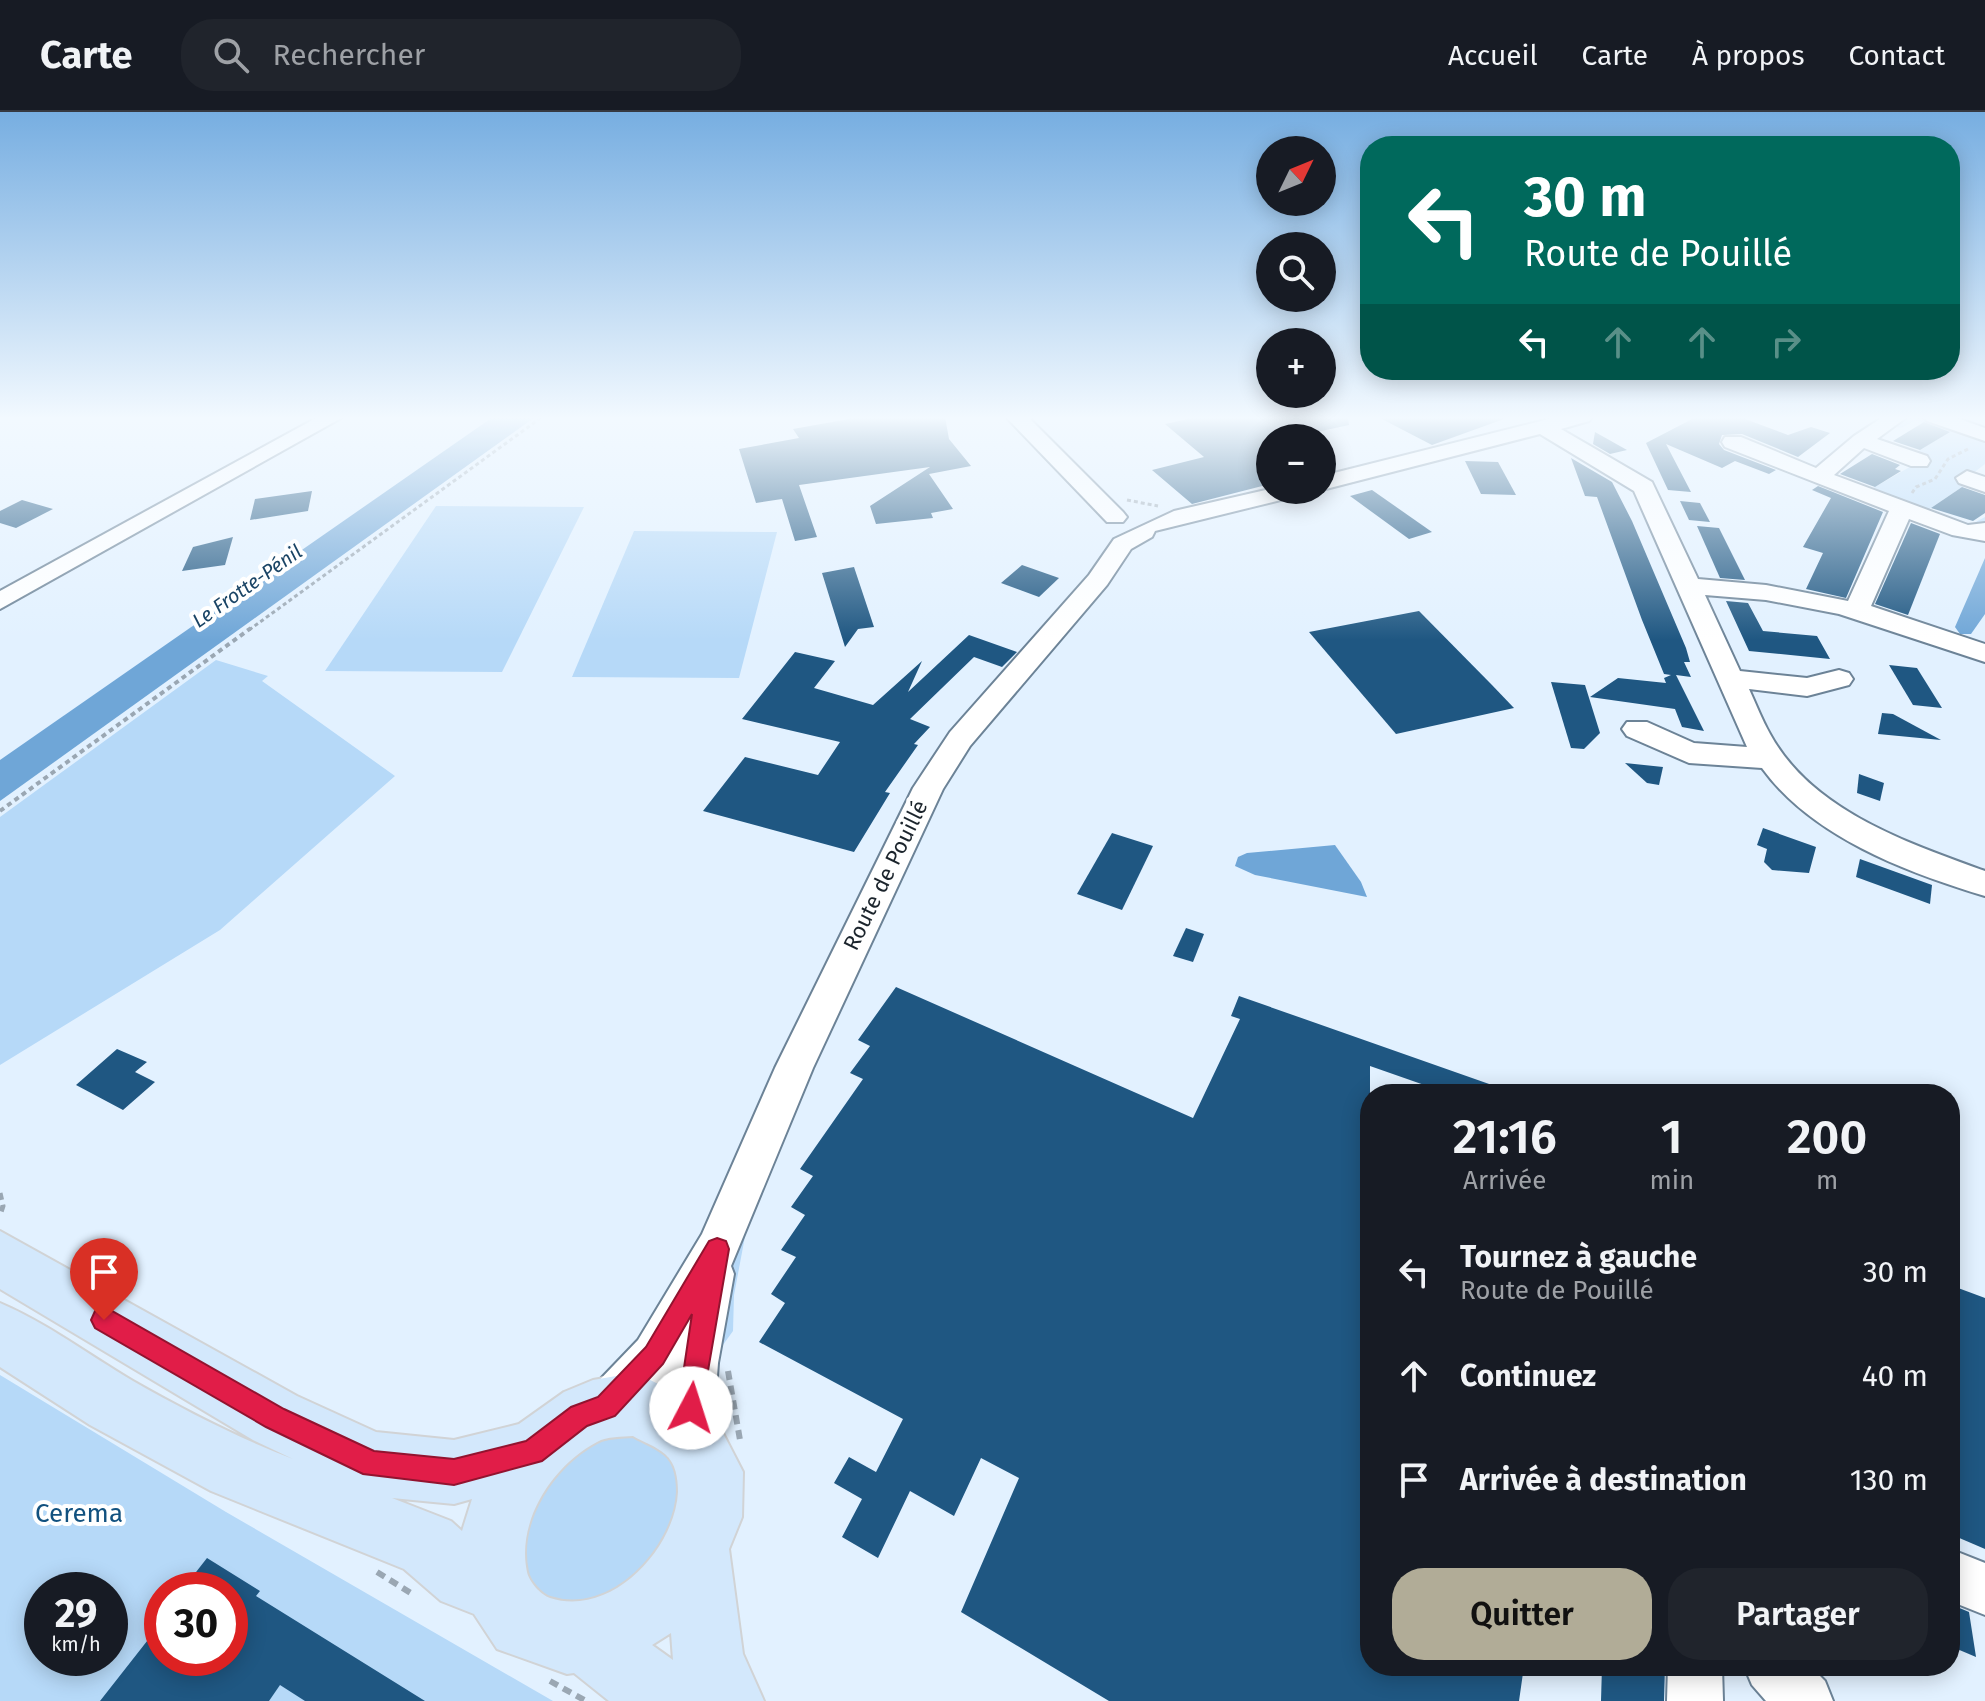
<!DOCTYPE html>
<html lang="fr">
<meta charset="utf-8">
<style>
:root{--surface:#171b24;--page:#20242c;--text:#f1f3f6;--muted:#9ea1a6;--line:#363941;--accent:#b1ac97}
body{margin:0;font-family:"Fira Sans",sans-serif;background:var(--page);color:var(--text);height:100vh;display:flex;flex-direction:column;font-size:30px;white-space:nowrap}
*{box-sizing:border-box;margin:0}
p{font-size:26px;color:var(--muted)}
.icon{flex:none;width:44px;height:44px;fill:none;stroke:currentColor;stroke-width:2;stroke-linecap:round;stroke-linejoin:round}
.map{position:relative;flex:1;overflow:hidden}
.drawer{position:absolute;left:1360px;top:972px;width:600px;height:592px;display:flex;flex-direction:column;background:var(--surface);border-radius:32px;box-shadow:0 4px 20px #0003}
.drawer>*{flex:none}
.banner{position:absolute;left:1360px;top:24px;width:600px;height:244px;border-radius:32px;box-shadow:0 4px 20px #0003;background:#00695c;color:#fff;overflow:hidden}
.needle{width:52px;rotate:47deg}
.tools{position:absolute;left:1256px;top:24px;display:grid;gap:16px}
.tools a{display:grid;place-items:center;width:80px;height:80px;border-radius:50%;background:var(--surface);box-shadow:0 4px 20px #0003;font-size:40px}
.speed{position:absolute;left:24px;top:1460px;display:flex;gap:16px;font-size:40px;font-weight:700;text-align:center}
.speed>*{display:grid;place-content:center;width:104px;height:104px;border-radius:50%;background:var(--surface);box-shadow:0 4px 20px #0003;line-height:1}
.speed small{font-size:20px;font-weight:400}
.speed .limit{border:12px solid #d22;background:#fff;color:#111}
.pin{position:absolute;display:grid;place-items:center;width:68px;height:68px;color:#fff;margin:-82px -34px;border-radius:50% 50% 50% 0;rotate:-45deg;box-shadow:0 0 8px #0007}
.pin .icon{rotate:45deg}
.me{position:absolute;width:88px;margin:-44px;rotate:5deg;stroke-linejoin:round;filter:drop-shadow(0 0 6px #0008)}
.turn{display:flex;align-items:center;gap:28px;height:168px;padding:0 32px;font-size:36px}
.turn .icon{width:104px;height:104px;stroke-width:2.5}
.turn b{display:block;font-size:56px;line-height:68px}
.lanes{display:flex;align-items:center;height:76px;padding:0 32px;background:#0003;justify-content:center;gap:40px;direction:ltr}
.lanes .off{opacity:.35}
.eta{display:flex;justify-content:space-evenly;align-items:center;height:136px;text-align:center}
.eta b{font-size:48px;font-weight:600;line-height:56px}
.primary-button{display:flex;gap:16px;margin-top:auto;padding:16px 32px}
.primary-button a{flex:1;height:92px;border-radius:32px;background:var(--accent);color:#111;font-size:32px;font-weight:600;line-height:92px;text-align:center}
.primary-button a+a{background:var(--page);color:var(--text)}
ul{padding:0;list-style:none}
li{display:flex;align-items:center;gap:24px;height:104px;padding:0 32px}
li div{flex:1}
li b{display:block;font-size:30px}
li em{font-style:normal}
header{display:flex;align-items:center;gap:48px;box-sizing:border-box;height:112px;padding:0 40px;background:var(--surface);border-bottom:2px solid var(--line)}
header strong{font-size:38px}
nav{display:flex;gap:44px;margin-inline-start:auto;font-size:28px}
.search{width:560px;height:72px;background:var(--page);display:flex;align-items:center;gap:20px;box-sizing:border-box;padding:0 28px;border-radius:32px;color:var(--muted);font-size:30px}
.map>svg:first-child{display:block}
</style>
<header>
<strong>Carte</strong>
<div class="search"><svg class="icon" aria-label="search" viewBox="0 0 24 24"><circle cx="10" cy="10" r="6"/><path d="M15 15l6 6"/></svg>Rechercher</div>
<nav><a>Accueil</a><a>Carte</a><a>À propos</a><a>Contact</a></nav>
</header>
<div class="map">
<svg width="1985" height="1589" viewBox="0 0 1985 1589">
<rect width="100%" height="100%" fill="#e2f1ff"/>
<g fill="#b6d9f8" fill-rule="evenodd">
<path d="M1908 305H1925L1985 326V352L1963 369 1968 371 1928 398 1968 414 1985 405V410L1977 416 1959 415 1868 379 1927 345 1917 340 1949 320 1916 308 1901 316 1893 314Z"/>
<path d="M436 394 584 395 502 560 325 559Z"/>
<path d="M634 419 777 420 739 566 572 565Z"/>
<path d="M216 548 268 564 262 569 395 664 220 818 0 953V705Z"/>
<path d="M749 1103 734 1183 733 1219 720 1237V1176Z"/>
<path d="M0 1263 226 1400 553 1589H0ZM42 1478H110V1546H42ZM162 1478H230V1546H162Z"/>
<path d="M620 1314 681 1349 688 1404 636 1484 551 1494 531 1474 520 1448 545 1356Z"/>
</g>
<g fill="#6fa6d7">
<path d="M493 305H535L0 689V648Z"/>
<path d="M1985 446V502L1971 522H1960L1955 515Z"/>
<path d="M1335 733 1361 770 1367 785 1255 763 1235 754 1238 745 1247 741Z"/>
</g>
<g fill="#1f5782">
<path d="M860 305H945L949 327 971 354 929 362 953 397 931 401 933 406 876 412 870 394 930 355 799 373 817 425 795 429 782 387 756 391 739 337 799 326 793 317Z"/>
<path d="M1197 305H1348L1349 313 1289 326H1270V372L1192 392 1152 358 1204 345 1165 312Z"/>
<path d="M1378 305H1503L1504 307 1432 333Z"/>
<path d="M1696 305H1740L1788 323 1811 315 1830 321 1798 345 1742 322 1722 323 1719 332 1724 338 1776 358 1769 362 1735 349 1722 356 1666 332 1691 380 1668 378 1646 331Z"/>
<path d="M1924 310 1950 320 1920 338 1893 329Z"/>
<path d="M1595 320 1627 338 1610 342 1593 332Z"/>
<path d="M1872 342 1900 353 1895 357 1901 359 1875 375 1840 362Z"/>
<path d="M1571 346 1612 370 1632 409 1686 536 1690 550H1684L1691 565 1676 563 1704 619 1682 615 1675 597 1590 585 1618 566 1666 571 1664 566 1671 563 1664 562 1642 508 1597 385 1585 384Z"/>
<path d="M1465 349 1498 350 1516 383 1481 382Z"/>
<path d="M1818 374 1883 400 1846 486 1806 477 1823 441 1803 435 1831 386 1812 378Z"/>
<path d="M1962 375 1985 383V401L1973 409 1931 396Z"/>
<path d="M1372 378 1432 420 1409 427 1350 384Z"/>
<path d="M312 379 308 399 250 408 255 387Z"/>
<path d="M22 388 53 397 16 416 0 411V399Z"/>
<path d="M1680 389 1700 391 1710 410 1689 408Z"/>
<path d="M1911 411 1940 422 1908 503 1875 492Z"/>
<path d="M1697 414 1719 416 1745 468 1720 466Z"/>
<path d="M233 425 225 453 182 459 193 435Z"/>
<path d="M1022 453 1059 466 1039 485 1001 471Z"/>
<path d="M854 455 874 515 858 517 845 535 822 461Z"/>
<path d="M1726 489 1748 491 1763 519 1817 524 1830 547 1749 539Z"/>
<path d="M1419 499 1491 572 1514 596 1396 622 1309 520Z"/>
<path d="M969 523 1017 540 1002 555 974 545 910 607 930 615 914 632 918 633 885 680 890 681 854 740 703 699 745 645 818 663 840 630 742 607 795 540 835 549 814 576 873 593 922 549 908 580Z"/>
<path d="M1889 553 1917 556 1942 596 1913 593Z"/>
<path d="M1551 570 1585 573 1600 621 1584 637 1571 636Z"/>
<path d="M1882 601 1893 602 1941 628 1878 622Z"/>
<path d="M1625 651 1663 655 1659 673 1647 671Z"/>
<path d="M1859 662 1884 671 1880 689 1857 681Z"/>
<path d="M1763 716 1816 735 1809 761 1772 758 1764 750 1767 737 1757 733Z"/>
<path d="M1112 721 1153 734 1122 798 1077 782Z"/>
<path d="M1860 747 1932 773 1930 792 1856 765Z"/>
<path d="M1186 816 1204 822 1193 850 1173 844Z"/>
<path d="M896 875 1193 1006 1240 907 1231 904 1239 884 1509 979 1450 982 1370 954V1554H1524L1519 1589H1109L961 1500 1019 1366 981 1346 954 1404 910 1379 878 1446 842 1425 862 1387 834 1371 849 1345 876 1360 903 1307 759 1230 785 1191 771 1182 796 1145 781 1138 805 1103 791 1095 813 1064 800 1057 863 967 850 961 870 934 858 928Z"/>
<path d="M117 937 147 950 135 960 155 970 123 998 76 973Z"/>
<path d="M1950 1173 1985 1186V1437L1950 1422Z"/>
<path d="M207 1446 260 1479 256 1484 425 1589H305L280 1573 269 1589H100L162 1510V1546H230V1478H182Z"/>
<path d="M1950 1492 1969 1500 1976 1545 1950 1534Z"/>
<path d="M1602 1554H1665L1664 1589H1601Z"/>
</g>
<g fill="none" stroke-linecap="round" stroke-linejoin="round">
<g stroke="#6c8397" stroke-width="4">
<g id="minor">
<path d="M318 305H343L0 497V479Z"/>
<path d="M1006 305H1028L1123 400 1127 405 1123 410H1107Z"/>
<path d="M1557 305H1592L1589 309 1561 317 1652 370 1698 467 1766 473 1848 489 1889 399 1725 335 1722 330 1725 325H1741L1816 356 1854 324 1883 305H1907L1877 327 1927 344 1930 349 1927 354H1911L1864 336 1834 363 1968 413 1985 411V429L1952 423 1909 407 1871 494 1985 532V550L1839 502 1766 488 1705 483 1740 559 1807 566 1839 558 1849 561 1853 567 1849 573 1807 584 1749 577C1756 592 1762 608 1770 622 1812 699 1908 731 1985 759V784C1906 760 1812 725 1762 656L1689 651 1627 624 1622 617 1627 610H1647L1694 631 1747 635 1634 379 1540 322 1322 378V364Z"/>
<path d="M1924 305H1954L1985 316V329L1927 309Z"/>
<path d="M1967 359 1985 365V380L1959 371 1956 366Z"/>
<path d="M1270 377 1304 378 1301 383 1155 419 1152 425 1131 437 1107 473 970 634 943 677 813 956 731 1154 734 1162 718 1251 713 1319 706 1336 689 1343 672 1336 665 1319 671 1260 624 1312 607 1319 590 1312 583 1295 590 1278 638 1228 702 1122 775 956 913 676 950 620 1089 463 1114 427 1174 399Z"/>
<path d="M1950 1437 1985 1451V1503L1950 1489Z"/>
<path d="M1668 1554H1722L1723 1589H1667Z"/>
<path d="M1744 1554H1810L1825 1569 1833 1589H1766L1752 1573Z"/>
</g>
</g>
<g stroke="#d1d3d5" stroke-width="4">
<path id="major" d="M0 1119 297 1284 376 1320 454 1328 519 1312 564 1280 593 1268 622 1263 638 1262 711 1298 743 1360 742 1405 729 1437 743 1542 764 1589H609L574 1561 567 1562 497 1537 474 1502 441 1489 404 1457 211 1379 90 1313 0 1255V1191C47 1211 89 1243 133 1269 184 1298 238 1326 293 1347L253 1328 0 1177ZM633 1324C643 1330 656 1334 665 1342 676 1351 678 1367 678 1380 675 1437 611 1506 550 1486 541 1483 529 1470 527 1460 516 1409 553 1353 597 1330 607 1324 622 1325 633 1324ZM392 1386 454 1392 472 1387 462 1419 451 1409ZM671 1521 673 1548 652 1533Z"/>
</g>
<g stroke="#9aa7b3" stroke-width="3" stroke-dasharray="4 3" stroke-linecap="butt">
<path d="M1912 381 1916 375 1935 367 1948 347 1970 336"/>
<path d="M1127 388 1158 394"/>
<path d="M249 518 542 305"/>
</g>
<path stroke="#9aa7b3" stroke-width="4" stroke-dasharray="5 4" stroke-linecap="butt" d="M0 699 251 516"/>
<path stroke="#9aa7b3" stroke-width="5" stroke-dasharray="7 5" stroke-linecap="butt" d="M0 1081 3 1094 0 1103"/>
<g stroke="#9aa7b3" stroke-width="6" stroke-dasharray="9 6" stroke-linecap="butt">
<path d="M728 1259 740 1328"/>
<path d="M377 1460 414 1483"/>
<path d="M550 1569 586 1589"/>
</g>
<use href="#minor" fill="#fff" fill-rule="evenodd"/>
<use href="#major" fill="#d3e8fc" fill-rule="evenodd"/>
</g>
<linearGradient id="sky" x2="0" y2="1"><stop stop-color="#77aee1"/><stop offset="0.58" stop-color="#f2f9ff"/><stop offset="1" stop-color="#f2f9ff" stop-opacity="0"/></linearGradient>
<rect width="1985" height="528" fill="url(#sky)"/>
<path fill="#e11d48" stroke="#92132f" stroke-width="2" d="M717 1126 726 1129 729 1137 700 1305 691 1309 682 1305 678 1296 692 1202 663 1252 615 1304 587 1314 542 1349 454 1373 363 1362 266 1315 95 1216 91 1208 95 1199 104 1196 112 1199 284 1297 374 1339 454 1347 526 1329 571 1295 598 1285 646 1235 709 1129Z"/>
<g text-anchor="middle" stroke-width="8" stroke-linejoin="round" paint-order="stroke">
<g font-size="20" font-style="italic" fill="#1a4465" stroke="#fff">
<text transform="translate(247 474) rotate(-35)" y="7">Le Frotte-Pénil</text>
</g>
<g font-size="22" fill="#1b242c" stroke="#fff">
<text transform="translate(885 763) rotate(-64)" y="8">Route de Pouillé</text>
</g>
<g font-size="26" fill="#11517f" stroke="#fff">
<text x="79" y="1410">Cerema</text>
</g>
</g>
</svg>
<div class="tools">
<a><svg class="needle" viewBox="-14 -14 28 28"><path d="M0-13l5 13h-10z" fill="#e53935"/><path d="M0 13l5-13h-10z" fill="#9ea1a6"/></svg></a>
<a><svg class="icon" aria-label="search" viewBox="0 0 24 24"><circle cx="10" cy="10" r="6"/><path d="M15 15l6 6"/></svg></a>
<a>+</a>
<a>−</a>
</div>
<div class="speed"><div>29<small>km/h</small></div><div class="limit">30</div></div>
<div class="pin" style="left:104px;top:1208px;background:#d93025"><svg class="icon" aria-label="arrive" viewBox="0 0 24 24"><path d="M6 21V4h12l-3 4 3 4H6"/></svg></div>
<svg class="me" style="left:691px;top:1296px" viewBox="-20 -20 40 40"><circle r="19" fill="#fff"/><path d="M0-13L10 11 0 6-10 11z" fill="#e11d48"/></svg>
<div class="banner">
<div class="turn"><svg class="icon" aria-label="left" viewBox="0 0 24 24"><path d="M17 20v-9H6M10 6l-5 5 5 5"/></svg><div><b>30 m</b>Route de Pouillé</div></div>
<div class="lanes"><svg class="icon" aria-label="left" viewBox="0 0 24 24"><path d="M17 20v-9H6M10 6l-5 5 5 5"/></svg><svg class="icon off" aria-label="ahead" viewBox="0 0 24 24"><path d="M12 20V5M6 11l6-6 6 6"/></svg><svg class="icon off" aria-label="ahead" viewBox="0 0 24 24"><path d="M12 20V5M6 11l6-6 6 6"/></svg><svg class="icon off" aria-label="right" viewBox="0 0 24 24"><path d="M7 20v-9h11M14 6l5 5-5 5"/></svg></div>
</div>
<section class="drawer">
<div class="eta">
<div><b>21:16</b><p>Arrivée</p></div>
<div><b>1</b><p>min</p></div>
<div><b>200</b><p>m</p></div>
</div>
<ul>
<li><svg class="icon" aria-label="left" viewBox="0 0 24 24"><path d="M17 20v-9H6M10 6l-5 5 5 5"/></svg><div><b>Tournez à gauche</b><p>Route de Pouillé</p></div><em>30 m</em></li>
<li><svg class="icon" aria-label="ahead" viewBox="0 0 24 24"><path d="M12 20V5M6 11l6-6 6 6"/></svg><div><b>Continuez</b></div><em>40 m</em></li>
<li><svg class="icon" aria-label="arrive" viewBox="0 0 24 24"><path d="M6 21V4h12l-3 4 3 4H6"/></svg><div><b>Arrivée à destination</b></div><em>130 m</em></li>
</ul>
<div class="primary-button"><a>Quitter</a><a>Partager</a></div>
</section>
</div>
